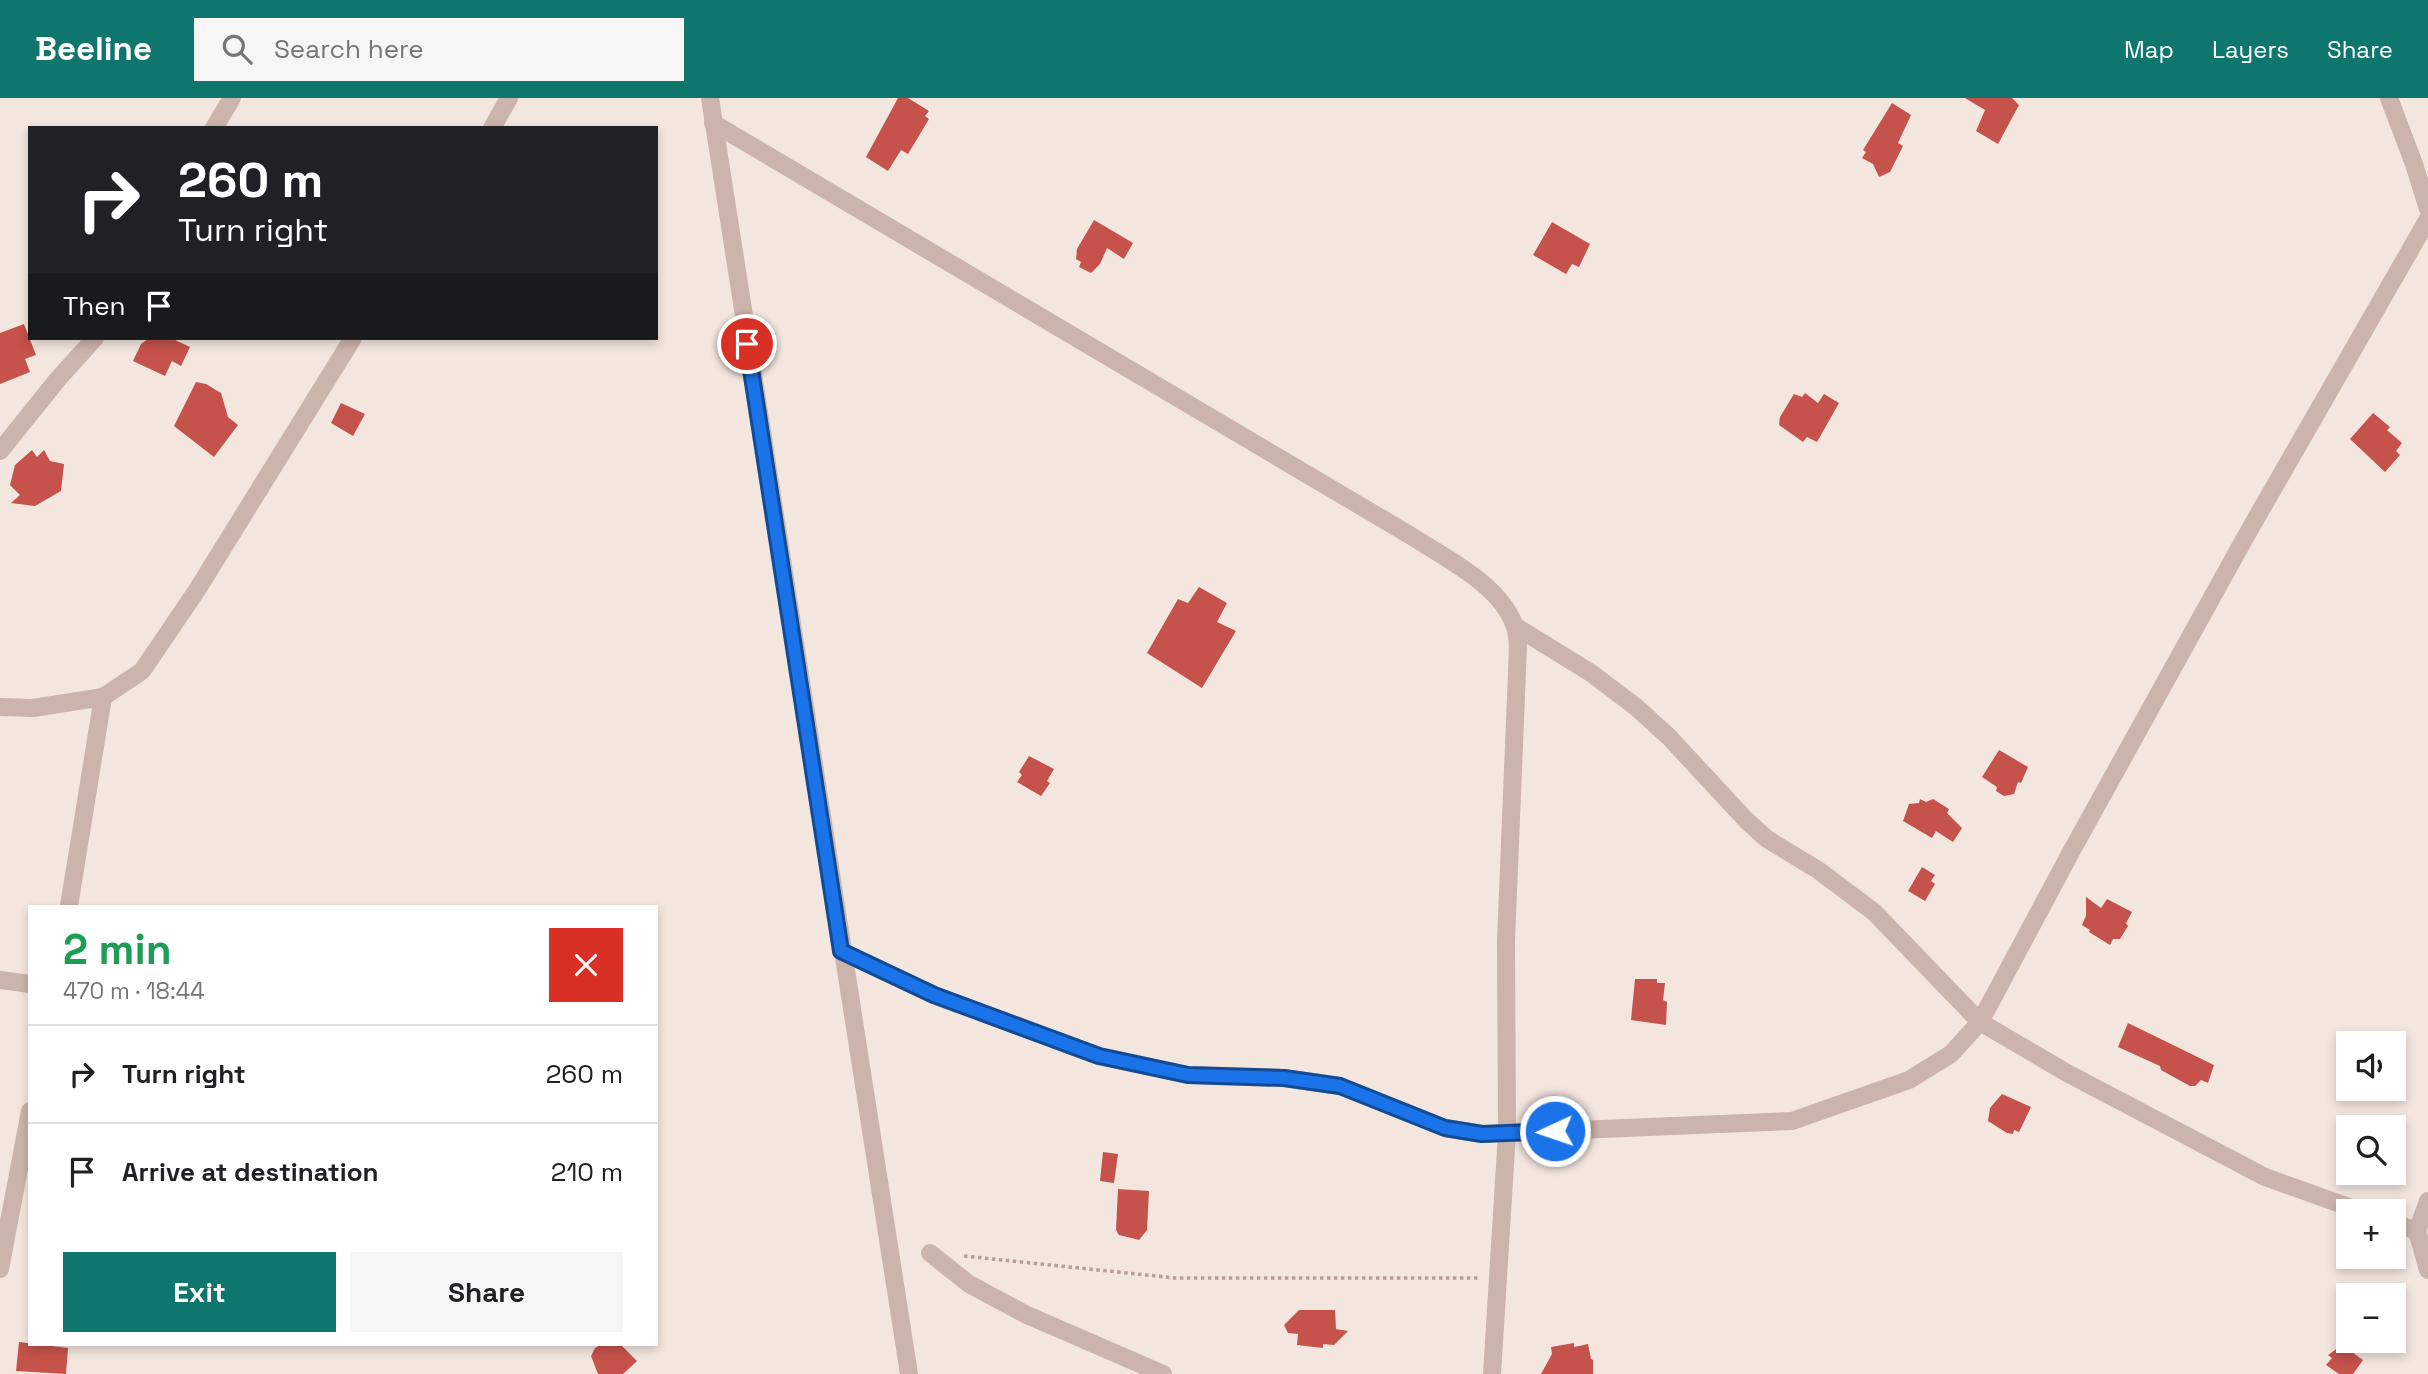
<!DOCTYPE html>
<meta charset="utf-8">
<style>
:root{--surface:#fff;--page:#f6f6f6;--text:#202124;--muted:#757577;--line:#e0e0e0;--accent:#0f766e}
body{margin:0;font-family:"Space Grotesk",sans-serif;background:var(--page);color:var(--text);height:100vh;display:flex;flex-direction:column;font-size:26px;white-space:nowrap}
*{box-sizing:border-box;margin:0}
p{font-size:23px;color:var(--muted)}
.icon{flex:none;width:38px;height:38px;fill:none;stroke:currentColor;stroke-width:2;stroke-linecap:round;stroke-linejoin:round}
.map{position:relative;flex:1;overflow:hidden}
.details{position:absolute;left:28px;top:807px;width:630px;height:441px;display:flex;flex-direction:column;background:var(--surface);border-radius:0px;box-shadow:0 4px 10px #0003}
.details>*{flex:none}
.guide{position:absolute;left:28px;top:28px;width:630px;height:214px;border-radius:0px;box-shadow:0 4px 10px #0003;background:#202124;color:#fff;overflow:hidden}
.tools{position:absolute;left:2336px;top:933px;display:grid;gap:14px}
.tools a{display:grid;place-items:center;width:70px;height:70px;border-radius:0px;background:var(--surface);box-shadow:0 4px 10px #0003;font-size:35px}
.pin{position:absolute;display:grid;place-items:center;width:60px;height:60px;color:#fff;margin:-30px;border:4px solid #fff;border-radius:50%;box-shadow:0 2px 7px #0007}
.me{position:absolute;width:77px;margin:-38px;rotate:267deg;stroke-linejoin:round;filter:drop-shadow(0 0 5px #0008)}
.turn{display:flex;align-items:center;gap:24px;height:147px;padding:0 35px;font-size:32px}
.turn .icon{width:91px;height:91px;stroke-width:2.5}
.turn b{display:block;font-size:49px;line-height:60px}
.then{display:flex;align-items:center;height:66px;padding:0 35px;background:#0003;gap:14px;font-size:26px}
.round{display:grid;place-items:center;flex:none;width:74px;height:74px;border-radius:0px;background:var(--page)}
.headline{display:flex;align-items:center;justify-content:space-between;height:119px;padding:0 35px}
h1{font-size:42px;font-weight:800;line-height:52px;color:#1e9e55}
.cta{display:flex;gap:14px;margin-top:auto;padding:14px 35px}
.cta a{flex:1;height:80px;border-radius:0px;background:var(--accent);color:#fff;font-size:28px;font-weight:800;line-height:80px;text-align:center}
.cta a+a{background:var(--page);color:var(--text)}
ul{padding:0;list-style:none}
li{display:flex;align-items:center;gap:21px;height:98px;padding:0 35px;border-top:2px solid var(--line)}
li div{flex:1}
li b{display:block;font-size:26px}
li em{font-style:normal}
header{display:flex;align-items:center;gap:42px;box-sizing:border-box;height:98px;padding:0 35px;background:var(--accent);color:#fff}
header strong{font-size:33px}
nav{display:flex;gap:38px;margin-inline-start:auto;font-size:24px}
.search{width:490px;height:63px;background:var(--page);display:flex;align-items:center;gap:18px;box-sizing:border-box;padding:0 24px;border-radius:0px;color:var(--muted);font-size:26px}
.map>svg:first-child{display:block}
</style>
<header>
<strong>Beeline</strong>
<div class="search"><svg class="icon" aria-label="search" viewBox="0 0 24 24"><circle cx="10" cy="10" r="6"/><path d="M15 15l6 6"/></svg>Search here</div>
<nav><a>Map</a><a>Layers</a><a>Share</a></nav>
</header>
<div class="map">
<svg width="2428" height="1276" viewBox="0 0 2428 1276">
<rect width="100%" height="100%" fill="#f3e6df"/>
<g fill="#c5524b">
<path d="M898 0H908L929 13 925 18 929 21 908 56 901 52 888 73 866 59Z"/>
<path d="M1965 0H2012L2019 7 1998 46 1976 33 1985 12Z"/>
<path d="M1892 5 1911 17 1898 45 1903 48 1890 74 1879 79 1873 66 1862 60 1866 54 1863 52Z"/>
<path d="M1094 122 1133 145 1124 161 1107 150 1100 166 1091 175 1079 169 1081 164 1076 161 1077 151Z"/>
<path d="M1552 124 1590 146 1579 169 1572 166 1566 176 1533 157Z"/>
<path d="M24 226 36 257 25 261 30 274 0 286V235Z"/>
<path d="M149 240H171L190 249 181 268 172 263 165 278 133 263 141 246Z"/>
<path d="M196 284 206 286 221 295 228 319 238 327 214 359 174 328Z"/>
<path d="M1805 295 1818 305 1824 296 1839 305 1817 344 1807 339 1803 344 1779 327 1780 319 1794 296 1802 299Z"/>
<path d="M341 305 365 316 353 338 331 325Z"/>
<path d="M2373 315 2390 329 2387 332 2402 345 2396 353 2400 357 2385 374 2350 341Z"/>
<path d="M32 352 37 359 44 352 50 363 64 366 61 393 35 408 11 405 20 397 10 387 15 367Z"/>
<path d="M1199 489 1227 505 1217 524 1236 533 1202 590 1147 555 1178 501 1188 505Z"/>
<path d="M1999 652 2028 669 2021 685 2018 684 2014 696 2004 698 1996 693 1997 689 1982 679Z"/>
<path d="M1029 658 1054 671 1047 683 1050 685 1041 698 1017 684 1022 677 1019 674Z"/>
<path d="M1920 701 1926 704 1933 701 1949 711 1947 715 1962 730 1953 744 1936 733 1932 740 1903 723 1909 706 1919 705Z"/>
<path d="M1922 769 1935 777 1931 783 1935 786 1925 803 1908 793Z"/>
<path d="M2086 799 2101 810 2107 801 2132 814 2126 825 2128 828 2120 841H2113L2110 847 2089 834 2090 832 2082 827 2086 818Z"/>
<path d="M1635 881H1657V885H1665L1663 902 1667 904 1666 927 1631 922Z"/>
<path d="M2128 925 2214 967 2208 985 2201 982 2195 988H2190L2161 972 2160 968 2118 949Z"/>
<path d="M2002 996 2031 1009 2019 1034 2014 1032 2013 1036 2007 1035 1988 1023 1990 1010Z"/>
<path d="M1103 1054 1118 1056 1114 1085 1100 1083Z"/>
<path d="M1118 1091 1149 1093 1147 1132 1139 1142 1119 1137 1116 1132Z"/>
<path d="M1299 1212H1335L1336 1231 1348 1233 1334 1247 1323 1246V1250L1297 1247 1298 1236 1288 1235 1284 1227Z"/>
<path d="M19 1244 68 1250 66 1276 16 1273Z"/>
<path d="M1574 1245V1249L1588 1246 1591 1261 1593 1262V1276H1541L1552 1256 1551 1249Z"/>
<path d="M602 1246H620L637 1263 623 1276H598L591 1258 595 1250Z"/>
<path d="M2342 1247 2363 1262 2353 1276H2339L2326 1267 2332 1260 2328 1257Z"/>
</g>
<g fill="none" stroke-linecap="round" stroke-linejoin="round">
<path stroke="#b79d95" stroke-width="3.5" stroke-dasharray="3.5 3.5" stroke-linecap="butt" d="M964 1158 1175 1180H1480"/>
<g stroke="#cbb4ab" stroke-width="18">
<path d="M710 0 909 1276"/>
<path d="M2389 0 2414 66 2428 111"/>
<path d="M713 25 1413 439C1448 462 1501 487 1515 529 1520 543 1517 560 1517 574L1506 843 1507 1035 1492 1276"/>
<path d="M214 30 232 0"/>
<path d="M492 30 509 0"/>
<path d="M0 353 58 281 95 240"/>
<path d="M1515 528 1591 575 1636 609 1669 639 1746 722 1767 741 1818 772 1874 814 1980 924 2067 975 2265 1079 2360 1113"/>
<path d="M0 609 33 610 103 599 142 573 197 492 353 240"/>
<path d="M69 808 103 599"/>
<path d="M841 853 934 897 1099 958 1188 977 1284 980 1340 988 1445 1030 1482 1036 1792 1023 1909 982 1951 956 1980 924 2071 754 2246 438 2428 121"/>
<path d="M0 882 30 886"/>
<path d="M2428 1103 2417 1133 2428 1172"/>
<path d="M2394 1125 2417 1133"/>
<path d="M930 1155 969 1186 1027 1217 1163 1276"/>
<path d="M0 1171 30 1013"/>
</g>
</g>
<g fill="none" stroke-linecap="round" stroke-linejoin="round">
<g stroke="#114b97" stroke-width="18">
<path id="route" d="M747 246 841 853 934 897 1099 958 1188 977 1284 980 1340 988 1445 1030 1482 1036 1555 1033"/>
</g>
<use href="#route" stroke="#1a73e8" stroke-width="12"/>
</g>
</svg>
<div class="tools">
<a><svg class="icon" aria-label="sound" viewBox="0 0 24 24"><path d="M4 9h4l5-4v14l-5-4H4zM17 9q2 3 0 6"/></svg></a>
<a><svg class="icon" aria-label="search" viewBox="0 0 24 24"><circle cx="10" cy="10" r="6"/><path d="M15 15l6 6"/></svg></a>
<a>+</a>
<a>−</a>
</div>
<div class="pin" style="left:747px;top:246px;background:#d93025"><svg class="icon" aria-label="arrive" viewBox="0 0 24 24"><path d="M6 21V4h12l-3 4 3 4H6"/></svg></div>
<svg class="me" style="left:1555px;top:1033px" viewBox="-20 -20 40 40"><circle r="17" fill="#1a73e8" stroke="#fff" stroke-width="3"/><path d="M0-11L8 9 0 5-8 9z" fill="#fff"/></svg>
<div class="guide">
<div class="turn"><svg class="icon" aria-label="right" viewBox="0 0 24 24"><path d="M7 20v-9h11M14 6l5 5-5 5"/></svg><div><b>260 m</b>Turn right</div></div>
<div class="then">Then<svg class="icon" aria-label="arrive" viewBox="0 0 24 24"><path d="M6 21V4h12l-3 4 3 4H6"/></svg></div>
</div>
<section class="details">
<div class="headline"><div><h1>2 min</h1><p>470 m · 18:44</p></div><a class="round" style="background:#d93025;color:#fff"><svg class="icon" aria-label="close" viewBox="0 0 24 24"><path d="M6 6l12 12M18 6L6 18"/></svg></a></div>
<ul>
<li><svg class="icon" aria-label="right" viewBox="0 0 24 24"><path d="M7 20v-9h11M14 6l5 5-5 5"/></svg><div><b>Turn right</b></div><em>260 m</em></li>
<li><svg class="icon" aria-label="arrive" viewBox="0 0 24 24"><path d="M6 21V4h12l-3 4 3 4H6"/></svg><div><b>Arrive at destination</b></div><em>210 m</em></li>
</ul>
<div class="cta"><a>Exit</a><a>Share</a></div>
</section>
</div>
